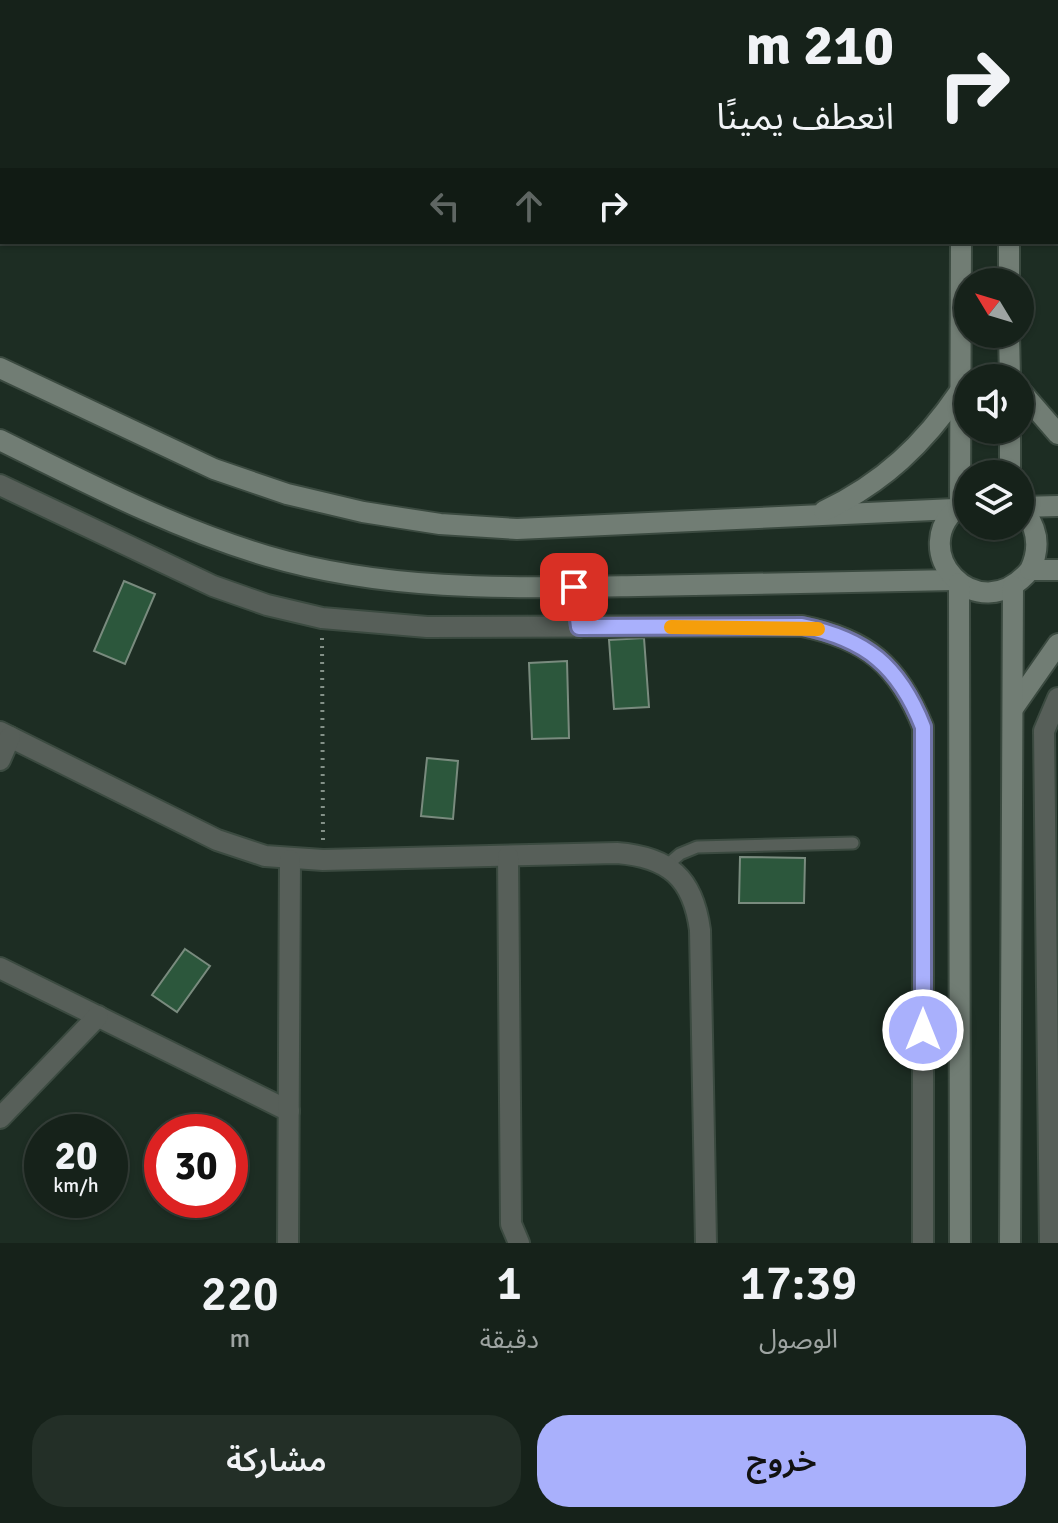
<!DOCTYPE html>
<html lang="ar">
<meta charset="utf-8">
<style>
:root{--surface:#16221a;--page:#232f27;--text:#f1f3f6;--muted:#9ea4a2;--line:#353f39;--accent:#a9b0fc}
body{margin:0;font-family:Signika,"Noto Sans Arabic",sans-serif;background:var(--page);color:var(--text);direction:rtl;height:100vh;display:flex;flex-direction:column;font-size:30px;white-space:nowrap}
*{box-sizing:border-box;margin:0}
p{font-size:26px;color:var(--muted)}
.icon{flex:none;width:44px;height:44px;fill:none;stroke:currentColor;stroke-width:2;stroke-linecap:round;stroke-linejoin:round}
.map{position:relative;height:1243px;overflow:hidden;direction:ltr}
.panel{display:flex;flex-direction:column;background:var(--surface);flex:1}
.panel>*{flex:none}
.guide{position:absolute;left:0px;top:0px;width:1058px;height:244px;box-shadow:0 2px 6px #0004,0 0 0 2px var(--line);direction:rtl;background:#16221a;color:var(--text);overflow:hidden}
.needle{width:52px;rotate:308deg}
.fabs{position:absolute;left:954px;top:268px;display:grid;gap:16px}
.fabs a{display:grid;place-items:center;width:80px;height:80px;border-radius:50%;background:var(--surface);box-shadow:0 2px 6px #0004,0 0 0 2px var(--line);font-size:40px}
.speed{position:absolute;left:24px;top:1114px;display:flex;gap:16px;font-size:40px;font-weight:700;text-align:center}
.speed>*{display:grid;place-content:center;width:104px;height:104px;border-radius:50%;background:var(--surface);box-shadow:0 2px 6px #0004,0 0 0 2px var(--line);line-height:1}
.speed small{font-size:20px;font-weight:400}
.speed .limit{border:12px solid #d22;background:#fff;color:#111}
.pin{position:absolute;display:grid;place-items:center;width:68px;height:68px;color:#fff;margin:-34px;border-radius:16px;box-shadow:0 4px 12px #0006}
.me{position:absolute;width:88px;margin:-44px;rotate:0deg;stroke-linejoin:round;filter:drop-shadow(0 0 6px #0008)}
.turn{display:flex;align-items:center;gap:28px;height:168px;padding:0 32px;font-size:36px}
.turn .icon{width:104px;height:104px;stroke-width:2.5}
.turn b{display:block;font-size:56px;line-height:68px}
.lanes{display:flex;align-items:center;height:76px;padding:0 32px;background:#0003;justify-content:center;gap:40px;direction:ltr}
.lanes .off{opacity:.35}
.eta{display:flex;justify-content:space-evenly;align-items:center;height:136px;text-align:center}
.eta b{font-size:48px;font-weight:600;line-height:56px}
.button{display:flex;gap:16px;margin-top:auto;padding:16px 32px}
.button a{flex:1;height:92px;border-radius:32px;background:var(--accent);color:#111;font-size:32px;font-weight:600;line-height:92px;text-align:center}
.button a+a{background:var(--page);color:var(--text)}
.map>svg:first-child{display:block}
</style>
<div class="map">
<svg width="1058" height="1243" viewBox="0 0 1058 1243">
<rect width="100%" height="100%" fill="#1d2d23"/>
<g fill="#2c573c" stroke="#798b7e" stroke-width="2">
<path d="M124 581 155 594 125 664 94 651Z"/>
<path d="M644 638 649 707 614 709 609 640Z"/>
<path d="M567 661 569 738 532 739 529 663Z"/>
<path d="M427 758 458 761 453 819 421 816Z"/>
<path d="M740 857 805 858 804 903H739Z"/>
<path d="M185 949 210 966 177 1012 152 995Z"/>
</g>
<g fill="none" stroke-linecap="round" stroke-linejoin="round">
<g stroke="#3b4a40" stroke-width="15">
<path id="lane" d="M666 866 680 854 697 847 853 843"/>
</g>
<g stroke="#3b4a40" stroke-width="24">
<g id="street">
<path d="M0 485 213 586 267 605 322 618 427 627 802 626C867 639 898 665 923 727V1243"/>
<path d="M0 732 217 840 265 856 323 860 617 853C669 857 693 878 700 930L706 1243"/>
<path d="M0 760 10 737"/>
<path d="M508 856 511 1224 519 1243"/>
<path d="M0 968 289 1111"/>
<path d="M0 1118 98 1016"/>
<path d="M288 1243 290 860"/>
<path d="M1050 1243 1044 731 1058 698"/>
</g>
</g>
<g stroke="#3b4a40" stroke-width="24">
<g id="secondary">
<path d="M1008 0V2"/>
<path d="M962 2V0"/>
<path d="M1009 242V282"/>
<path d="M1009 334 1010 378"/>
<path d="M0 368 214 469 287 494 363 512 440 524 517 529 955 509"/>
<path d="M1020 390 1058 434"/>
<path d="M1010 430V474"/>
<path d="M0 440C87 483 173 528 267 556 389 592 514 588 639 586 745 584 850 582 955 580"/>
<path d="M962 504C902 548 977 633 1030 570 1041 547 1038 526 1020 507"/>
<path d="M960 505 961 242"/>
<path d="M1020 507 1058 506"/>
<path d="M824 511C883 483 924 444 960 391"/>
<path d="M1030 570H1058"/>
<path d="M959 583 960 1243"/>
<path d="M574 587 579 627"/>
<path d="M1014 707 1058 644"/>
<path d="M1010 1243 1013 586"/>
</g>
</g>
<path stroke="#849188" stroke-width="4" stroke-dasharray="2 6" stroke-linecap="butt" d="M322 638 323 841"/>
<use href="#lane" stroke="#575f59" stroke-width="11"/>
<use href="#street" stroke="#575f59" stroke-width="20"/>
<use href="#secondary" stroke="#717d74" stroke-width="20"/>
</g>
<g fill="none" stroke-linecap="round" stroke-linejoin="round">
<g stroke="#6e72a4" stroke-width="20">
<path id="route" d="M574 587 579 627 802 626C866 639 899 666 923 727V1030"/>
</g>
<use href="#route" stroke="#a9b0fc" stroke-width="14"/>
<path stroke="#f59e0b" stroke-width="14" d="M671 627 818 629"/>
</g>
</svg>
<div class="fabs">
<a><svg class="needle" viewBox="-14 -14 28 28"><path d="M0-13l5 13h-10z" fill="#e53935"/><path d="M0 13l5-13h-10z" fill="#9ea4a2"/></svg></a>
<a><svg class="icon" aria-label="sound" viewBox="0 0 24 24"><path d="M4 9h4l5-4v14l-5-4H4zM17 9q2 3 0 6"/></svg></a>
<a><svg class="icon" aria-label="layers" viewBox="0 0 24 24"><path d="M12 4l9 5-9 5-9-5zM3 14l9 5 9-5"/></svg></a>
</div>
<div class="speed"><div>20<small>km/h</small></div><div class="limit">30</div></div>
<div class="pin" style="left:574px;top:587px;background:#d93025"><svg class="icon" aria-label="arrive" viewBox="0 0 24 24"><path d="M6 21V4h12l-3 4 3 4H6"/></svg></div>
<svg class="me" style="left:923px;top:1030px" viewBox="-20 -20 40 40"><circle r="17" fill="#a9b0fc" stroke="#fff" stroke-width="3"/><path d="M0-11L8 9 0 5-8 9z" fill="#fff"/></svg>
<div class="guide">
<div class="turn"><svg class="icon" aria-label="right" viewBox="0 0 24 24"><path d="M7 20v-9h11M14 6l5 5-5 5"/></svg><div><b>210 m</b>انعطف يمينًا</div></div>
<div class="lanes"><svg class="icon off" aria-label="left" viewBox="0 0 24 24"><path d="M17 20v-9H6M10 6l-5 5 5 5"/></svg><svg class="icon off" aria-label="ahead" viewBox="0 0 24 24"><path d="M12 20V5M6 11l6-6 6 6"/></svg><svg class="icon" aria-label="right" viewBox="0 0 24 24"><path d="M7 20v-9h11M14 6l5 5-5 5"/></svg></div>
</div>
</div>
<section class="panel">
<div class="eta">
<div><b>17:39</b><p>الوصول</p></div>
<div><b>1</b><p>دقيقة</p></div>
<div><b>220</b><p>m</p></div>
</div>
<div class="button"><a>خروج</a><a>مشاركة</a></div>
</section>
